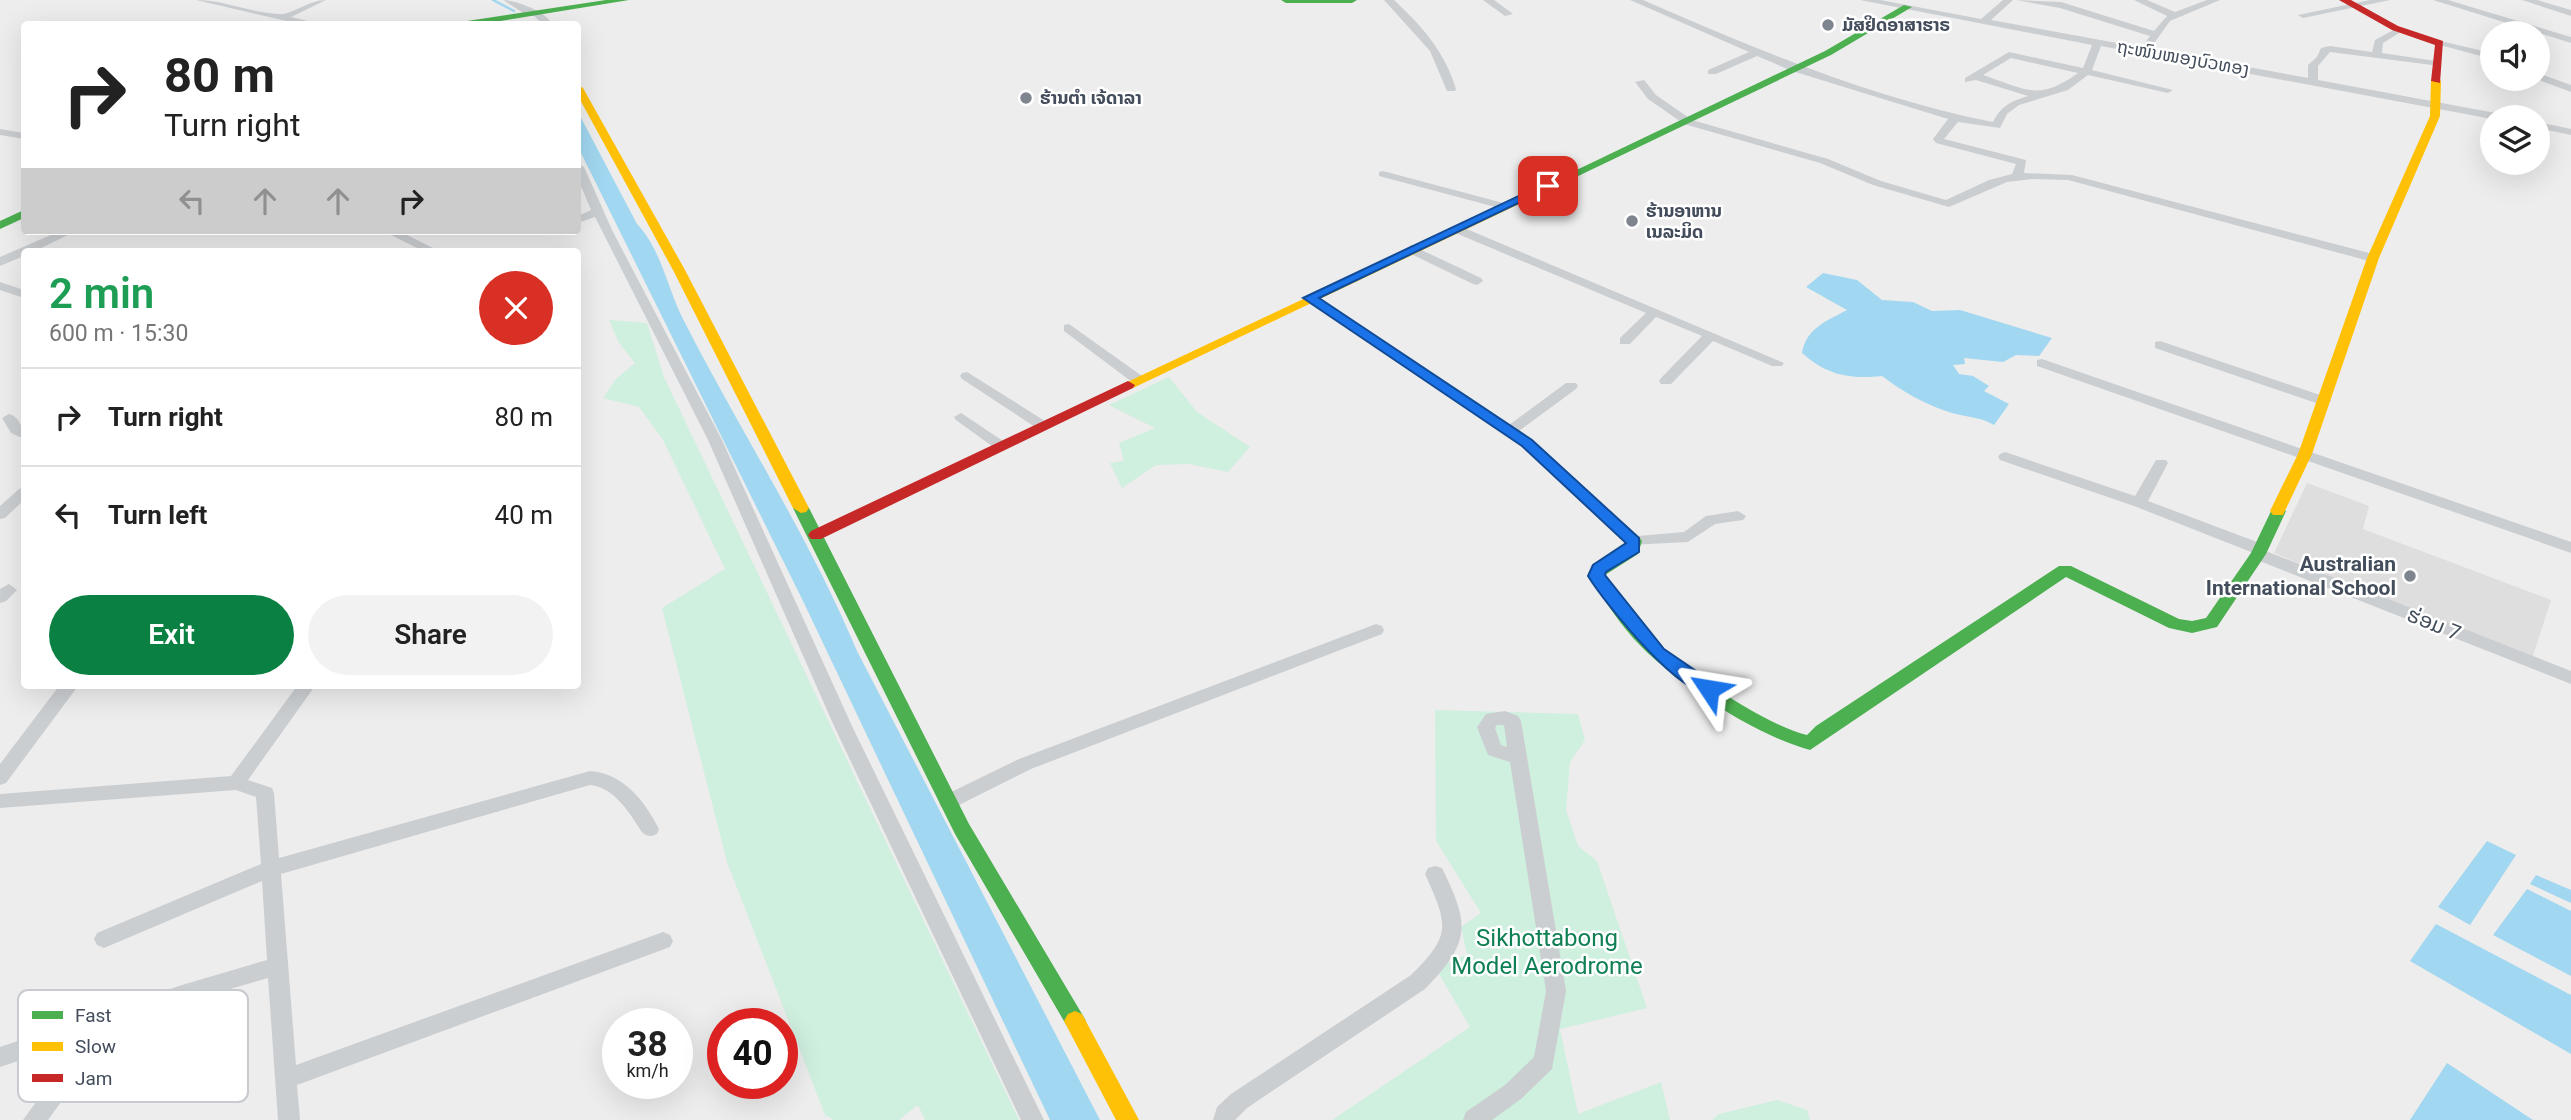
<!DOCTYPE html>
<meta charset="utf-8">
<style>
:root{--surface:#fff;--page:#f2f2f2;--text:#222;--muted:#767676;--line:#e0e0e0;--accent:#0b8043}
body{margin:0;font-family:Roboto,"Noto Sans Lao",sans-serif;background:var(--page);color:var(--text);height:100vh;display:flex;flex-direction:column;font-size:26px;white-space:nowrap}
*{box-sizing:border-box;margin:0}
p{font-size:23px;color:var(--muted)}
.icon{flex:none;width:38px;height:38px;fill:none;stroke:currentColor;stroke-width:2;stroke-linecap:round;stroke-linejoin:round}
.map{position:relative;flex:1;overflow:hidden}
.details{position:absolute;left:21px;top:248px;width:560px;height:441px;display:flex;flex-direction:column;background:var(--surface);border-radius:7px;box-shadow:0 7px 28px #0002}
.details>*{flex:none}
.guide{position:absolute;left:21px;top:21px;width:560px;height:214px;border-radius:7px;box-shadow:0 7px 28px #0002;background:#fff;color:var(--text);overflow:hidden}
.fabs{position:absolute;left:2480px;top:21px;display:grid;gap:14px}
.fabs a{display:grid;place-items:center;width:70px;height:70px;border-radius:50%;background:var(--surface);box-shadow:0 7px 28px #0002;font-size:35px}
.speed{position:absolute;left:602px;top:1008px;display:flex;gap:14px;font-size:35px;font-weight:700;text-align:center}
.speed>*{display:grid;place-content:center;width:91px;height:91px;border-radius:50%;background:var(--surface);box-shadow:0 7px 28px #0002;line-height:1}
.speed small{font-size:18px;font-weight:400}
.speed .limit{border:10px solid #d22;background:#fff;color:#111}
.pin{position:absolute;display:grid;place-items:center;width:60px;height:60px;color:#fff;margin:-30px;border-radius:14px;box-shadow:0 4px 10px #0006}
.me{position:absolute;width:77px;margin:-38px;rotate:303deg;stroke-linejoin:round;filter:drop-shadow(0 0 5px #0008)}
.turn{display:flex;align-items:center;gap:24px;height:147px;padding:0 28px;font-size:32px}
.turn .icon{width:91px;height:91px;stroke-width:2.5}
.turn b{display:block;font-size:49px;line-height:60px}
.lanes{display:flex;align-items:center;height:66px;padding:0 28px;background:#0003;justify-content:center;gap:35px;direction:ltr}
.lanes .off{opacity:.35}
.round{display:grid;place-items:center;flex:none;width:74px;height:74px;border-radius:37px;background:var(--page)}
.overview{display:flex;align-items:center;justify-content:space-between;height:119px;padding:0 28px}
h1{font-size:42px;font-weight:600;line-height:52px;color:#1e9e55}
.action{display:flex;gap:14px;margin-top:auto;padding:14px 28px}
.action a{flex:1;height:80px;border-radius:42px;background:var(--accent);color:#fff;font-size:28px;font-weight:600;line-height:80px;text-align:center}
.action a+a{background:var(--page);color:var(--text)}
ul{padding:0;list-style:none}
li{display:flex;align-items:center;gap:21px;height:98px;padding:0 28px;border-top:2px solid var(--line)}
li div{flex:1}
li b{display:block;font-size:26px}
li em{font-style:normal}
.map>svg:first-child{display:block}
</style>
<div class="map">
<svg width="2571" height="1120" viewBox="0 0 2571 1120">
<rect width="100%" height="100%" fill="#eeeded"/>
<path fill="#dfdedf" d="M2307 483 2369 506 2363 529 2551 600 2532 659 2274 553Z"/>
<g fill="#cfefdf">
<path d="M609 320 647 323 664 377 1019 1120H925L918 1105 899 1120H834L825 1115 727 862 662 608 725 569 663 440 639 407 603 398 616 379 635 363 619 343Z"/>
<path d="M1169 377 1197 412 1250 447 1228 472 1189 464 1156 465 1122 488 1110 463 1124 461 1119 443 1155 428 1109 405Z"/>
<path d="M1435 710 1578 714 1585 740 1570 762 1566 810 1578 846 1597 861 1647 1008 1560 1029 1578 1114 1661 1082 1670 1120H1332L1470 1027 1436 969 1467 954 1461 927 1481 913 1436 841Z"/>
<path d="M1777 1100 1807 1110 1810 1120H1712L1719 1114Z"/>
</g>
<g fill="#a1d7f0">
<path d="M578 112 637 224C660 248 667 285 681 315 738 428 808 534 857 651L1100 1120H1050L803 601 578 147Z"/>
<path d="M1823 273 1857 280 1882 300 1913 302 1932 311 1960 310 2052 338 2039 356 2016 355 2003 362 1964 358 1965 364 1953 365 1959 374 1973 376 1989 386 1984 391 2009 404 1994 425C1979 416 1962 417 1946 411 1922 403 1902 391 1882 376 1850 379 1828 376 1802 353 1806 328 1827 321 1847 310L1806 287Z"/>
<path d="M2487 841 2516 855 2470 925 2438 907Z"/>
<path d="M2536 875 2571 890V903L2530 884Z"/>
<path d="M2527 889 2571 911V976L2493 935Z"/>
<path d="M2436 924 2571 995V1054L2410 961Z"/>
<path d="M2447 1063 2533 1120H2410Z"/>
</g>
<g fill="none" stroke-linecap="round" stroke-linejoin="round">
<path stroke="#a1d7f0" stroke-width="2.5" d="M493 0 514 11"/>
<g fill="#cbced1" fill-rule="evenodd">
<path d="M196 0C225 0 251 13 279 14 293 15 308 0 326 0L291 17 312 22 313 24H299Z"/>
<path d="M503 0C516 0 547 12 552 24H543L534 16H528Z"/>
<path d="M1384 0H1394C1422 26 1445 52 1456 89L1455 91H1447L1430 51Z"/>
<path d="M1483 0H1494L1513 14 1505 16Z"/>
<path d="M1630 0H1643C1756 49 1871 98 1993 122 2001 106 2011 101 2028 96L1976 80 1965 82V78L2009 52 2083 68 2092 45 1860 0H1880L1981 19 2003 0H2013L1991 20 2308 78V65L2317 57 2321 48 2330 46 2372 52 2375 40 2399 27 2404 30 2383 43 2382 53 2436 61 2441 64 2440 66 2330 52 2318 66V80L2501 114 2506 117 2492 119 2101 46 2092 70 2173 90 2168 93 2088 75 2068 90 2019 105 2007 114 2000 128 1958 122 1944 139 2026 160 2024 173 2072 175 2377 255V261H2369L2068 180 2033 179 2007 182 1949 207 1873 185 1820 163 1684 124 1648 99 1635 82 1644 80 1656 95 1692 120 1828 159 1881 181 1946 200 1989 180 2012 174 2016 164 1936 143 1933 139 1948 119 1792 71 1757 56 1716 74H1708V70L1749 52ZM2011 58 2078 73C2038 102 2026 89 1983 75Z"/>
<path d="M2016 0 2061 2 2154 31 2167 16 2134 0H2147L2175 12 2207 0H2220L2170 21 2152 46 2149 47 2144 44 2150 36 2060 8Z"/>
<path d="M2370 0H2390L2303 18 2298 15Z"/>
<path d="M2433 0H2448L2571 37V43Z"/>
<path d="M2522 0H2537L2571 10V16Z"/>
<path d="M2436 40 2492 53V59L2436 44Z"/>
<path d="M2538 73 2571 85V92L2536 79Z"/>
<path d="M2538 122 2571 129V135L2538 128Z"/>
<path d="M0 129 24 133V139L0 135Z"/>
<path d="M578 164 584 167 613 232 722 440 852 726 1044 1120H1021L834 726 708 440 595 217 578 223V216L591 210 578 179Z"/>
<path d="M1383 171 1507 204 1509 206 1503 209 1379 176V172Z"/>
<path d="M1457 225 1784 363 1782 366H1772L1713 341 1671 384H1661L1659 381 1661 378 1702 336 1656 317 1630 344H1620V338L1646 313 1453 232V226Z"/>
<path d="M60 231H76L33 252H24V256L0 266V257Z"/>
<path d="M383 231H399L441 252H425Z"/>
<path d="M1411 245 1481 278 1483 281 1477 285 1473 284 1407 252 1405 249Z"/>
<path d="M0 282 24 290V298L0 290Z"/>
<path d="M1309 294 1509 425 1566 383H1576L1578 386 1576 389 1519 431 1532 440 1638 536 1684 532 1706 516 1738 511 1746 516 1743 520 1715 524 1688 542 1629 545 1522 446 1305 301 1303 298Z"/>
<path d="M1069 324 1142 376 1144 379 1142 382H1132L1064 331V325Z"/>
<path d="M2160 341 2329 398 2331 401 2324 405 2319 404 2155 348V342Z"/>
<path d="M2042 359 2571 542V553L2037 366V360Z"/>
<path d="M967 372 1048 423 1050 426 1048 429H1038L962 379 960 376 962 373Z"/>
<path d="M961 413 1006 443 1008 446 1006 449H996L956 420 954 417Z"/>
<path d="M9 414C19 416 24 430 24 439L11 433 2 418Z"/>
<path d="M2005 452 2135 496 2156 460H2166L2168 463 2148 501 2265 545 2266 551 2571 671V684L2252 558 2251 552 2134 506 2000 460 1998 457 2000 454Z"/>
<path d="M24 487V500L5 518 0 519V506L19 489Z"/>
<path d="M9 584 17 590 6 601 0 603V589Z"/>
<path d="M1376 624 1382 626 1384 630 1382 634 1031 769 955 807 948 809 941 807 939 802 941 797 1019 759Z"/>
<path d="M59 686H78L6 783 0 785V764Z"/>
<path d="M297 686H315L248 780 272 788 274 793 279 858 590 771C623 773 645 801 659 829L657 834C652 836 651 837 646 835 641 833 639 827 636 823 625 806 611 787 590 785L281 874 296 1065 663 932 670 935 673 941 670 947 297 1085 300 1120H278L268 978 182 1003 114 1029 48 1120H23L80 1041 0 1067V1047L182 985 267 960 262 881 104 948 97 945 94 939 97 933 261 864 256 797 236 790 0 808V794L231 776Z"/>
<path d="M1505 711 1518 716 1521 721 1566 991 1552 1069 1521 1099 1492 1120H1463L1466 1112 1505 1085 1534 1057 1546 991 1510 762 1488 755 1477 727 1486 714ZM1497 725H1504L1507 747 1501 745 1495 728Z"/>
<path d="M1435 866 1442 868C1470 925 1471 942 1425 989L1247 1108 1235 1120H1213L1217 1107 1231 1094 1411 975C1452 935 1448 925 1425 874L1428 868Z"/>
</g>
<g fill="#4caf50" fill-rule="evenodd">
<path d="M606 0H629L482 24H462L467 21Z"/>
<path d="M1281 0H1357L1352 3H1286Z"/>
<path d="M1904 5 1912 7 1831 55 1574 178 1564 176 1825 51Z"/>
<path d="M24 210V218L0 229V221Z"/>
<path d="M801 503 809 508 969 824 1082 1014 1086 1021 1082 1028 1075 1031 1068 1028 955 834 793 508Z"/>
<path d="M2278 506 2286 511 2266 554 2217 627 2192 633 2169 628 2066 577 1810 750C1756 736 1672 681 1634 639 1616 619 1602 596 1588 573L1625 547 1629 537H1639L1642 541 1638 554 1605 575C1618 594 1631 614 1647 632 1678 666 1762 724 1807 735L1816 726 2059 566H2071L2179 619 2192 621 2206 618 2251 553 2273 507Z"/>
</g>
<g fill="#ffc107" fill-rule="evenodd">
<path d="M2436 78 2441 81 2440 116 2379 258 2312 454 2283 515H2273L2270 511 2298 454 2367 258 2430 116 2431 81Z"/>
<path d="M578 85 583 88 685 270 809 508 806 512 801 513 793 508 673 270 578 96Z"/>
<path d="M1570 173 1574 174V178L1133 388 1128 389 1121 385Z"/>
<path d="M1075 1011 1082 1014 1139 1120H1116L1064 1021 1068 1014Z"/>
</g>
<g fill="#c62828" fill-rule="evenodd">
<path d="M2339 0H2351L2398 26 2443 41 2440 83 2431 81 2435 45 2392 30Z"/>
<path d="M1128 381 1135 385 1133 388 821 539H811L808 535 811 531Z"/>
</g>
</g>
<path fill="#1a73e8" stroke="#114b97" stroke-width="2" d="M1544 184 1554 186 1319 298 1532 440 1639 538V552L1606 572 1605 575 1664 649 1715 684 1717 689 1715 693C1684 703 1604 602 1588 576L1593 565 1626 543 1522 446 1303 298Z"/>
<g fill="#7f858e" stroke="#fff" stroke-width="2.5">
<circle cx="1828" cy="25" r="7"/>
<circle cx="1026" cy="98" r="7"/>
<circle cx="1632" cy="221" r="7"/>
<circle cx="2410" cy="576" r="7"/>
</g>
<g text-anchor="middle" stroke-width="5" stroke-linejoin="round" paint-order="stroke">
<g font-size="18" font-weight="bold" fill="#434d5b" stroke="#fff" text-anchor="start">
<text x="1842" y="31">ມັສຢິດອາສາຮາຣ</text>
<text x="1040" y="104">ຮ້ານຕຳ ເຈ້ດາລາ</text>
<text x="1646" y="217">ຮ້ານອາຫານ<tspan x="1646" dy="21">ເນລະມິດ</tspan></text>
</g>
<g font-size="18" fill="#434d5b" stroke="#fff">
<text transform="translate(2183 58) rotate(10)" y="6">ຖະໜົນໜອງບົວທອງ</text>
</g>
<g font-size="21" font-weight="bold" fill="#434d5b" stroke="#fff" text-anchor="end">
<text x="2396" y="571">Australian<tspan x="2396" dy="24">International School</tspan></text>
</g>
<g font-size="21" fill="#434d5b" stroke="#fff">
<text transform="translate(2434 624) rotate(22)" y="7">ຮ່ອມ 7</text>
</g>
<g font-size="24" fill="#108054" stroke="#fff">
<text x="1547" y="946">Sikhottabong<tspan x="1547" dy="28">Model Aerodrome</tspan></text>
</g>
</g>
<rect x="18" y="990" width="230" height="112" rx="10" fill="#fff" stroke="#c7cace" stroke-width="2"/>
<rect x="32" y="1011" width="31" height="8" fill="#4caf50"/>
<rect x="32" y="1042" width="31" height="9" fill="#ffc107"/>
<rect x="32" y="1074" width="31" height="8" fill="#c62828"/>
<g font-size="19" fill="#434d5b">
<text x="75" y="1022">Fast</text>
<text x="75" y="1053">Slow</text>
<text x="75" y="1085">Jam</text>
</g>
</svg>
<div class="fabs">
<a><svg class="icon" aria-label="sound" viewBox="0 0 24 24"><path d="M4 9h4l5-4v14l-5-4H4zM17 9q2 3 0 6"/></svg></a>
<a><svg class="icon" aria-label="layers" viewBox="0 0 24 24"><path d="M12 4l9 5-9 5-9-5zM3 14l9 5 9-5"/></svg></a>
</div>
<div class="speed"><div>38<small>km/h</small></div><div class="limit">40</div></div>
<div class="pin" style="left:1548px;top:186px;background:#d93025"><svg class="icon" aria-label="arrive" viewBox="0 0 24 24"><path d="M6 21V4h12l-3 4 3 4H6"/></svg></div>
<svg class="me" style="left:1709px;top:689px" viewBox="-20 -20 40 40"><path d="M0-17L14 15 0 8-14 15z" fill="#1a73e8" stroke="#fff" stroke-width="4"/></svg>
<div class="guide">
<div class="turn"><svg class="icon" aria-label="right" viewBox="0 0 24 24"><path d="M7 20v-9h11M14 6l5 5-5 5"/></svg><div><b>80 m</b>Turn right</div></div>
<div class="lanes"><svg class="icon off" aria-label="left" viewBox="0 0 24 24"><path d="M17 20v-9H6M10 6l-5 5 5 5"/></svg><svg class="icon off" aria-label="ahead" viewBox="0 0 24 24"><path d="M12 20V5M6 11l6-6 6 6"/></svg><svg class="icon off" aria-label="ahead" viewBox="0 0 24 24"><path d="M12 20V5M6 11l6-6 6 6"/></svg><svg class="icon" aria-label="right" viewBox="0 0 24 24"><path d="M7 20v-9h11M14 6l5 5-5 5"/></svg></div>
</div>
<section class="details">
<div class="overview"><div><h1>2 min</h1><p>600 m · 15:30</p></div><a class="round" style="background:#d93025;color:#fff"><svg class="icon" aria-label="close" viewBox="0 0 24 24"><path d="M6 6l12 12M18 6L6 18"/></svg></a></div>
<ul>
<li><svg class="icon" aria-label="right" viewBox="0 0 24 24"><path d="M7 20v-9h11M14 6l5 5-5 5"/></svg><div><b>Turn right</b></div><em>80 m</em></li>
<li><svg class="icon" aria-label="left" viewBox="0 0 24 24"><path d="M17 20v-9H6M10 6l-5 5 5 5"/></svg><div><b>Turn left</b></div><em>40 m</em></li>
</ul>
<div class="action"><a>Exit</a><a>Share</a></div>
</section>
</div>
